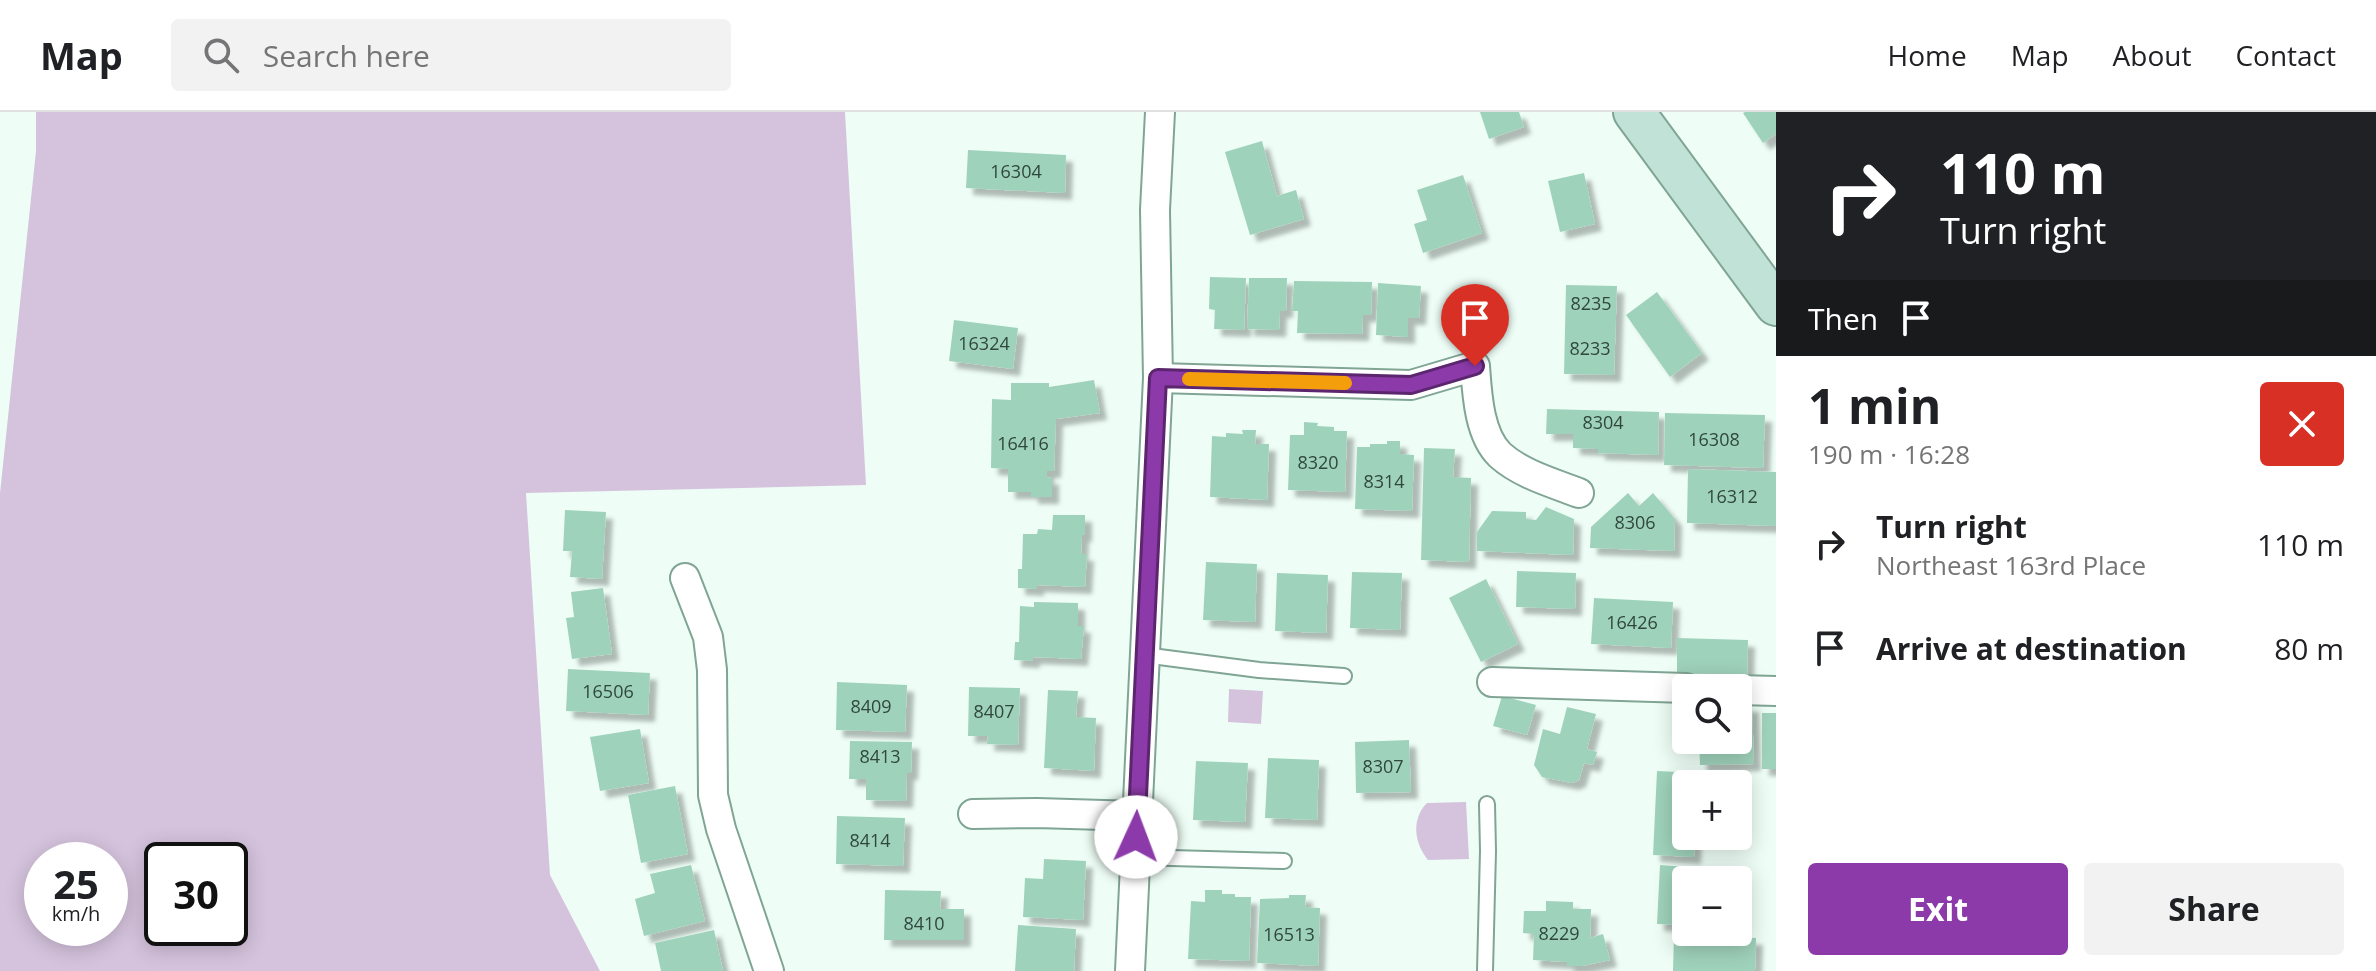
<!DOCTYPE html>
<meta charset="utf-8">
<style>
:root{--surface:#fff;--page:#f2f2f2;--text:#202124;--muted:#757577;--line:#e0e0e0;--accent:#8c3aa9}
body{margin:0;font-family:"Open Sans",sans-serif;background:var(--page);color:var(--text);height:100vh;display:flex;flex-direction:column;font-size:30px;white-space:nowrap}
*{box-sizing:border-box;margin:0}
p{font-size:26px;color:var(--muted)}
.icon{flex:none;width:44px;height:44px;fill:none;stroke:currentColor;stroke-width:2;stroke-linecap:round;stroke-linejoin:round}
.map{position:relative;flex:1;overflow:hidden}
.details{display:flex;flex-direction:column;background:var(--surface);width:600px}
.details>*{flex:none}
.top-card{background:#202124;color:#fff;overflow:hidden}
.tools{position:absolute;left:1672px;top:562px;display:grid;gap:16px}
.tools a{display:grid;place-items:center;width:80px;height:80px;border-radius:8px;background:var(--surface);box-shadow:0 4px 20px #0003;font-size:40px}
.speed{position:absolute;left:24px;top:730px;display:flex;gap:16px;font-size:40px;font-weight:700;text-align:center}
.speed>*{display:grid;place-content:center;width:104px;height:104px;border-radius:50%;background:var(--surface);box-shadow:0 4px 20px #0003;line-height:1}
.speed small{font-size:20px;font-weight:400}
.speed .limit{border:4px solid #111;border-radius:12px;background:#fff;color:#111}
.pin{position:absolute;display:grid;place-items:center;width:68px;height:68px;color:#fff;margin:-82px -34px;border-radius:50% 50% 50% 0;rotate:-45deg;box-shadow:0 0 8px #0007}
.pin .icon{rotate:45deg}
.me{position:absolute;width:88px;margin:-44px;rotate:2deg;stroke-linejoin:round;filter:drop-shadow(0 0 6px #0008)}
.turn{display:flex;align-items:center;gap:28px;height:168px;padding:0 32px;font-size:36px}
.turn .icon{width:104px;height:104px;stroke-width:2.5}
.turn b{display:block;font-size:56px;line-height:68px}
.then{display:flex;align-items:center;height:76px;padding:0 32px;background:#0003;gap:16px;font-size:30px}
.round{display:grid;place-items:center;flex:none;width:84px;height:84px;border-radius:8px;background:var(--page)}
.summary{display:flex;align-items:center;justify-content:space-between;height:136px;padding:0 32px}
h1{font-size:48px;font-weight:700;line-height:60px}
.action{display:flex;gap:16px;margin-top:auto;padding:16px 32px}
.action a{flex:1;height:92px;border-radius:8px;background:var(--accent);color:#fff;font-size:32px;font-weight:700;line-height:92px;text-align:center}
.action a+a{background:var(--page);color:var(--text)}
ul{padding:0;list-style:none}
li{display:flex;align-items:center;gap:24px;height:104px;padding:0 32px}
li div{flex:1}
li b{display:block;font-size:30px}
li em{font-style:normal}
header{display:flex;align-items:center;gap:48px;box-sizing:border-box;height:112px;padding:0 40px;background:var(--surface);border-bottom:2px solid var(--line)}
header strong{font-size:38px}
nav{display:flex;gap:44px;margin-inline-start:auto;font-size:28px}
.search{width:560px;height:72px;background:var(--page);display:flex;align-items:center;gap:20px;box-sizing:border-box;padding:0 28px;border-radius:8px;color:var(--muted);font-size:30px}
main{display:flex;flex:1;min-height:0}
.map>svg:first-child{display:block}
</style>
<header>
<strong>Map</strong>
<div class="search"><svg class="icon" aria-label="search" viewBox="0 0 24 24"><circle cx="10" cy="10" r="6"/><path d="M15 15l6 6"/></svg>Search here</div>
<nav><a>Home</a><a>Map</a><a>About</a><a>Contact</a></nav>
</header>
<main>
<div class="map">
<svg width="1776" height="859" viewBox="0 0 1776 859">
<defs>
<filter id="shadow"><feDropShadow dx="7" dy="7" stdDeviation="2" flood-color="#0004"/></filter>
</defs>
<rect width="100%" height="100%" fill="#eefef6"/>
<g fill="#d5c3dd" fill-rule="evenodd">
<path d="M36 0H845L866 373 526 381 550 763 600 859H0V381L36 39ZM42 748H110V816H42ZM162 748H230V816H162Z"/>
<path d="M1229 577 1263 579 1261 612 1228 610Z"/>
<path d="M1466 690 1469 747 1428 748C1414 731 1411 707 1427 691Z"/>
</g>
<g fill="#9fd2bb" filter="url(#shadow)">
<path d="M1480 0H1519L1524 15 1489 27Z"/>
<path d="M1745 0H1776V22L1763 31 1743 1Z"/>
<path d="M1262 29 1277 84 1296 78 1304 107 1250 123 1225 40Z"/>
<path d="M968 38 1066 43 1065 81 966 76Z"/>
<path d="M1584 61 1595 112 1560 120 1548 69Z"/>
<path d="M1463 63 1482 121 1423 141 1414 112 1427 108 1417 78Z"/>
<path d="M1210 165 1246 166 1244 218 1214 217 1215 198 1209 197Z"/>
<path d="M1249 166H1287L1286 199H1280L1279 218 1247 217Z"/>
<path d="M1294 169 1372 170 1371 203H1363L1362 222 1297 221 1298 199H1292Z"/>
<path d="M1378 171 1421 174 1419 206H1408V225L1376 223Z"/>
<path d="M1566 173 1617 174 1614 263 1564 262Z"/>
<path d="M1657 180 1702 241 1670 265 1626 203Z"/>
<path d="M954 208 1018 216 1013 257 949 249Z"/>
<path d="M1094 268 1100 301 1056 307 1054 359H1047V366L1052 365V385H1031V380H1008V357L991 356 992 287 1011 288V271H1049V275Z"/>
<path d="M1547 297 1659 300 1658 343 1598 341V337L1573 336V322H1546Z"/>
<path d="M1665 301 1765 303 1763 356 1664 353Z"/>
<path d="M1304 310 1318 311 1317 314 1334 315V319H1347L1345 380 1288 378 1290 323H1304Z"/>
<path d="M1242 318H1256L1255 332H1269L1267 388 1210 385 1212 324 1226 325V321L1243 322Z"/>
<path d="M1387 329H1400V342L1414 343 1412 399 1355 397 1357 335H1370V332H1387Z"/>
<path d="M1424 336 1455 337 1453 365 1471 366 1469 450 1421 448Z"/>
<path d="M1688 357 1776 360V414L1687 411Z"/>
<path d="M1628 381 1639 394 1653 381 1675 407 1674 439 1590 436 1591 415Z"/>
<path d="M1546 395 1574 407 1573 443 1477 439V420L1492 399 1526 400V407L1536 408Z"/>
<path d="M565 398 606 400 602 467 570 465 572 439H563Z"/>
<path d="M1053 403H1085V423H1082L1081 442H1087L1085 475 1037 473V477L1018 476V457H1022L1023 422H1037L1038 417 1052 418Z"/>
<path d="M1206 450 1257 452 1255 510 1203 508Z"/>
<path d="M1517 459 1576 461 1575 497 1516 495Z"/>
<path d="M1352 460 1402 461 1400 518 1350 516Z"/>
<path d="M1277 461 1328 463 1326 521 1275 519Z"/>
<path d="M1486 467 1518 532 1481 550 1449 486Z"/>
<path d="M603 476 612 542 572 547 566 506 574 505 571 480Z"/>
<path d="M1594 486 1673 490 1671 536 1591 532Z"/>
<path d="M1034 490 1078 491V514H1084L1081 547 1033 545V549L1014 548 1015 530H1019L1020 494 1034 495Z"/>
<path d="M1677 526 1748 528 1747 563 1677 561Z"/>
<path d="M568 557 650 561 648 603 566 599Z"/>
<path d="M837 570 907 573 905 620 836 618Z"/>
<path d="M969 575 1020 576 1018 633 987 632 988 624H968Z"/>
<path d="M1048 578 1078 579 1076 605 1096 606 1094 659 1044 656Z"/>
<path d="M1502 584 1536 593 1527 623 1493 614Z"/>
<path d="M1738 593H1752L1754 652 1700 653 1699 628H1738Z"/>
<path d="M1567 595 1596 602 1587 637 1597 640 1593 653 1584 651 1579 668 1572 671 1542 665 1534 653 1543 617 1560 622Z"/>
<rect x="1762" y="601" width="14" height="56"/>
<path d="M640 617 649 671 600 679 590 625Z"/>
<path d="M1409 628 1411 680 1356 681 1355 630Z"/>
<path d="M850 629 912 630 911 661H907L906 689 866 688V667H849Z"/>
<path d="M1268 646 1319 648 1317 708 1265 706Z"/>
<path d="M1196 649 1248 651 1245 710 1193 708Z"/>
<path d="M1657 659 1698 661V672H1686V724H1695L1694 745 1653 743Z"/>
<path d="M675 674 688 742 641 751 628 683Z"/>
<path d="M837 704 905 706 903 754 836 752Z"/>
<path d="M1044 747 1086 749 1083 808 1023 805 1025 766 1043 767Z"/>
<path d="M691 753 705 809 644 824 635 787 655 781 650 762Z"/>
<path d="M1660 753 1702 756 1701 768H1686V813L1657 812Z"/>
<path d="M885 778 941 779 940 797H964V828H884Z"/>
<path d="M1205 778H1222V782H1235V785H1251L1249 849 1188 847 1191 789 1205 790Z"/>
<path d="M1289 783H1306L1305 795 1320 796 1318 854 1257 851 1260 787 1289 786Z"/>
<path d="M1546 789 1573 790V797H1591L1590 826 1603 822 1610 848 1582 854H1567V850L1533 848 1534 822 1523 821 1524 799H1546Z"/>
<path d="M1018 813 1076 817 1074 859H1015Z"/>
<path d="M714 818 723 859H661L655 831Z"/>
<path d="M1674 823 1756 826 1755 859H1673Z"/>
</g>
<g fill="none" stroke-linecap="round" stroke-linejoin="round">
<g stroke="#80a594" stroke-width="18">
<g id="service">
<path d="M1144 543 1259 558 1344 564"/>
<path d="M1135 745 1284 749"/>
<path d="M1485 859 1488 739 1487 692"/>
</g>
</g>
<g stroke="#80a594" stroke-width="32">
<g id="minor">
<path d="M1158 266 1411 273 1475 254C1477 282 1479 323 1500 343 1521 362 1553 371 1579 381"/>
<path d="M685 466 708 525 712 558 713 683 721 717 769 859"/>
<path d="M1492 570 1686 576"/>
<path d="M1738 578 1776 579"/>
<path d="M973 702 1037 701 1137 704"/>
<path d="M1130 859 1158 266 1155 98 1160 0"/>
</g>
</g>
<g stroke="#80a594" stroke-width="44">
<path id="secondary" d="M1634 0 1776 193"/>
</g>
<use href="#service" stroke="#fff" stroke-width="14"/>
<use href="#minor" stroke="#fff" stroke-width="28"/>
<use href="#secondary" stroke="#c0e2d7" stroke-width="40"/>
</g>
<g fill="none" stroke-linecap="round" stroke-linejoin="round">
<g stroke="#5b266e" stroke-width="20">
<path id="route" d="M1136 725 1158 266 1411 273 1475 254"/>
</g>
<use href="#route" stroke="#8c3aa9" stroke-width="14"/>
<path stroke="#f59e0b" stroke-width="14" d="M1189 267 1345 271"/>
</g>
<g text-anchor="middle" stroke-width="8" stroke-linejoin="round" paint-order="stroke">
<g font-size="18" fill="#2f473d">
<text x="1016" y="66">16304</text>
<text x="1591" y="198">8235</text>
<text x="984" y="238">16324</text>
<text x="1590" y="243">8233</text>
<text x="1603" y="317">8304</text>
<text x="1714" y="334">16308</text>
<text x="1023" y="338">16416</text>
<text x="1318" y="357">8320</text>
<text x="1384" y="376">8314</text>
<text x="1732" y="391">16312</text>
<text x="1635" y="417">8306</text>
<text x="1632" y="517">16426</text>
<text x="608" y="586">16506</text>
<text x="871" y="601">8409</text>
<text x="994" y="606">8407</text>
<text x="880" y="651">8413</text>
<text x="1383" y="661">8307</text>
<text x="870" y="735">8414</text>
<text x="924" y="818">8410</text>
<text x="1559" y="828">8229</text>
<text x="1289" y="829">16513</text>
</g>
</g>
</svg>
<div class="tools">
<a><svg class="icon" aria-label="search" viewBox="0 0 24 24"><circle cx="10" cy="10" r="6"/><path d="M15 15l6 6"/></svg></a>
<a>+</a>
<a>−</a>
</div>
<div class="speed"><div>25<small>km/h</small></div><div class="limit">30</div></div>
<div class="pin" style="left:1475px;top:254px;background:#d93025"><svg class="icon" aria-label="arrive" viewBox="0 0 24 24"><path d="M6 21V4h12l-3 4 3 4H6"/></svg></div>
<svg class="me" style="left:1136px;top:725px" viewBox="-20 -20 40 40"><circle r="19" fill="#fff"/><path d="M0-13L10 11 0 6-10 11z" fill="#8c3aa9"/></svg>
</div>
<section class="details">
<div class="top-card">
<div class="turn"><svg class="icon" aria-label="right" viewBox="0 0 24 24"><path d="M7 20v-9h11M14 6l5 5-5 5"/></svg><div><b>110 m</b>Turn right</div></div>
<div class="then">Then<svg class="icon" aria-label="arrive" viewBox="0 0 24 24"><path d="M6 21V4h12l-3 4 3 4H6"/></svg></div>
</div>
<div class="summary"><div><h1>1 min</h1><p>190 m · 16:28</p></div><a class="round" style="background:#d93025;color:#fff"><svg class="icon" aria-label="close" viewBox="0 0 24 24"><path d="M6 6l12 12M18 6L6 18"/></svg></a></div>
<ul>
<li><svg class="icon" aria-label="right" viewBox="0 0 24 24"><path d="M7 20v-9h11M14 6l5 5-5 5"/></svg><div><b>Turn right</b><p>Northeast 163rd Place</p></div><em>110 m</em></li>
<li><svg class="icon" aria-label="arrive" viewBox="0 0 24 24"><path d="M6 21V4h12l-3 4 3 4H6"/></svg><div><b>Arrive at destination</b></div><em>80 m</em></li>
</ul>
<div class="action"><a>Exit</a><a>Share</a></div>
</section>
</main>
